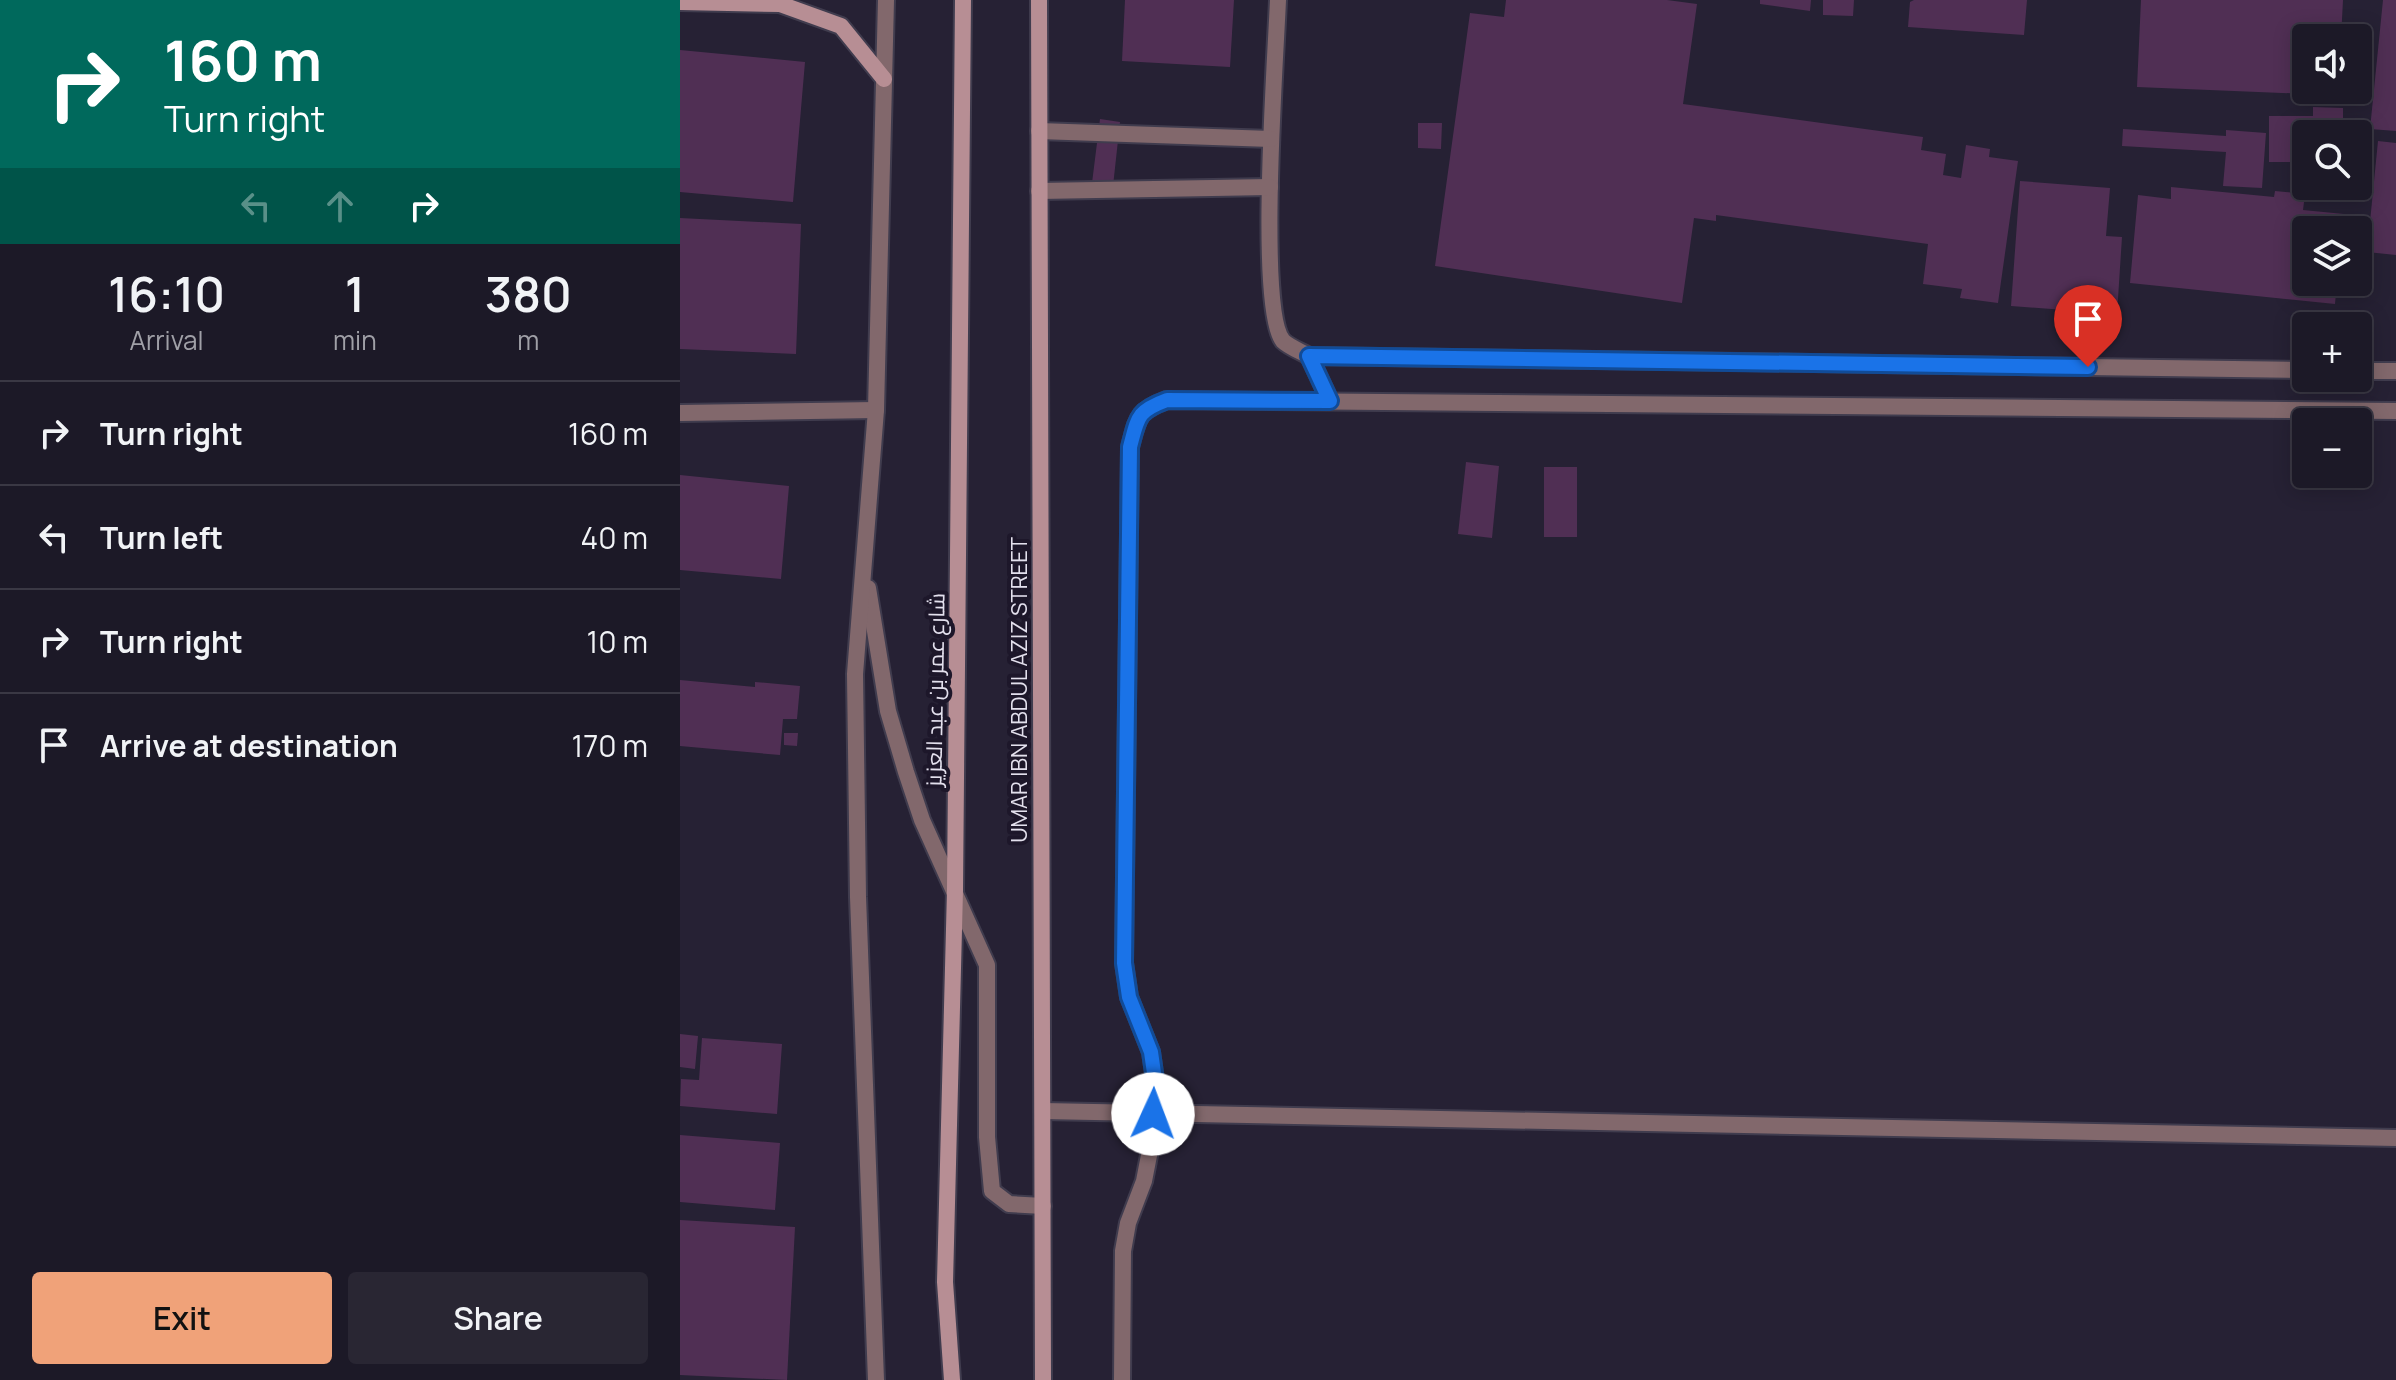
<!DOCTYPE html>
<meta charset="utf-8">
<style>
:root{--surface:#1c1927;--page:#292633;--text:#f1f3f6;--muted:#a0a0a7;--line:#3a3844;--accent:#f0a279}
body{margin:0;font-family:Manrope,Cairo,sans-serif;background:var(--page);color:var(--text);height:100vh;display:flex;flex-direction:column;font-size:30px;white-space:nowrap}
*{box-sizing:border-box;margin:0}
p{font-size:26px;color:var(--muted)}
.icon{flex:none;width:44px;height:44px;fill:none;stroke:currentColor;stroke-width:2;stroke-linecap:round;stroke-linejoin:round}
.map{position:relative;flex:1;overflow:hidden}
.sheet{display:flex;flex-direction:column;background:var(--surface);width:680px}
.sheet>*{flex:none}
.guide{background:#00695c;color:#fff;overflow:hidden}
.buttons{position:absolute;left:1612px;top:24px;display:grid;gap:16px}
.buttons a{display:grid;place-items:center;width:80px;height:80px;border-radius:8px;background:var(--surface);box-shadow:0 4px 20px #0003,0 0 0 2px var(--line);font-size:40px}
.pin{position:absolute;display:grid;place-items:center;width:68px;height:68px;color:#fff;margin:-82px -34px;border-radius:50% 50% 50% 0;rotate:-45deg;box-shadow:0 0 8px #0007}
.pin .icon{rotate:45deg}
.me{position:absolute;width:88px;margin:-44px;rotate:2deg;stroke-linejoin:round;filter:drop-shadow(0 0 6px #0008)}
.turn{display:flex;align-items:center;gap:28px;height:168px;padding:0 32px;font-size:36px}
.turn .icon{width:104px;height:104px;stroke-width:2.5}
.turn b{display:block;font-size:56px;line-height:68px}
.lanes{display:flex;align-items:center;height:76px;padding:0 32px;background:#0003;justify-content:center;gap:40px;direction:ltr}
.lanes .off{opacity:.35}
.eta{display:flex;justify-content:space-evenly;align-items:center;height:136px;text-align:center}
.eta b{font-size:48px;font-weight:600;line-height:56px}
.primary-button{display:flex;gap:16px;margin-top:auto;padding:16px 32px}
.primary-button a{flex:1;height:92px;border-radius:8px;background:var(--accent);color:#111;font-size:32px;font-weight:600;line-height:92px;text-align:center}
.primary-button a+a{background:var(--page);color:var(--text)}
ul{padding:0;list-style:none}
li{display:flex;align-items:center;gap:24px;height:104px;padding:0 32px;border-top:2px solid var(--line)}
li div{flex:1}
li b{display:block;font-size:30px}
li em{font-style:normal}
main{display:flex;flex:1;min-height:0}
.map>svg:first-child{display:block}
</style>
<main>
<section class="sheet">
<div class="guide">
<div class="turn"><svg class="icon" aria-label="right" viewBox="0 0 24 24"><path d="M7 20v-9h11M14 6l5 5-5 5"/></svg><div><b>160 m</b>Turn right</div></div>
<div class="lanes"><svg class="icon off" aria-label="left" viewBox="0 0 24 24"><path d="M17 20v-9H6M10 6l-5 5 5 5"/></svg><svg class="icon off" aria-label="ahead" viewBox="0 0 24 24"><path d="M12 20V5M6 11l6-6 6 6"/></svg><svg class="icon" aria-label="right" viewBox="0 0 24 24"><path d="M7 20v-9h11M14 6l5 5-5 5"/></svg></div>
</div>
<div class="eta">
<div><b>16:10</b><p>Arrival</p></div>
<div><b>1</b><p>min</p></div>
<div><b>380</b><p>m</p></div>
</div>
<ul>
<li><svg class="icon" aria-label="right" viewBox="0 0 24 24"><path d="M7 20v-9h11M14 6l5 5-5 5"/></svg><div><b>Turn right</b></div><em>160 m</em></li>
<li><svg class="icon" aria-label="left" viewBox="0 0 24 24"><path d="M17 20v-9H6M10 6l-5 5 5 5"/></svg><div><b>Turn left</b></div><em>40 m</em></li>
<li><svg class="icon" aria-label="right" viewBox="0 0 24 24"><path d="M7 20v-9h11M14 6l5 5-5 5"/></svg><div><b>Turn right</b></div><em>10 m</em></li>
<li><svg class="icon" aria-label="arrive" viewBox="0 0 24 24"><path d="M6 21V4h12l-3 4 3 4H6"/></svg><div><b>Arrive at destination</b></div><em>170 m</em></li>
</ul>
<div class="primary-button"><a>Exit</a><a>Share</a></div>
</section>
<div class="map">
<svg width="1716" height="1380" viewBox="0 0 1716 1380">
<rect width="100%" height="100%" fill="#262134"/>
<g fill="#502f54">
<path d="M445 0H554L550 67 442 61Z"/>
<path d="M826 0H987L1017 4 1003 104 1243 137 1241 150 1266 154 1263 175 1281 178 1286 145 1310 149 1309 157 1338 161 1318 303 1280 298 1282 289 1243 284 1248 244 1036 215V221L1014 218 1002 303 755 266 790 13 824 17Z"/>
<path d="M1080 0H1131L1130 11 1080 4Z"/>
<path d="M1143 0H1174L1173 16 1143 15Z"/>
<path d="M1234 0H1347L1344 35 1228 27 1230 2Z"/>
<path d="M1461 0H1663L1661 38H1626V90H1630L1629 94 1457 87Z"/>
<path d="M1703 0H1716V131L1690 129Z"/>
<path d="M0 50 125 62 113 202 0 192Z"/>
<path d="M1633 107 1663 108V134H1626V162H1589V116H1633Z"/>
<path d="M420 119 440 122 433 186 412 183Z"/>
<path d="M738 123H762L761 149 738 148Z"/>
<path d="M1443 129 1546 136V130L1586 133 1582 188 1543 186 1546 152 1442 146Z"/>
<path d="M1698 141 1716 143V255L1687 252Z"/>
<path d="M1340 181 1430 188 1426 236 1442 237 1437 314 1331 306Z"/>
<path d="M1491 187 1594 197 1595 191 1625 194 1623 210 1664 214 1662 230H1626V282H1657L1655 304 1450 283 1458 195 1491 199Z"/>
<path d="M0 218 121 224 116 354 0 349Z"/>
<path d="M786 462 819 466 812 538 778 534Z"/>
<rect x="864" y="467" width="33" height="70"/>
<path d="M0 475 109 486 101 579 0 570Z"/>
<path d="M0 680 75 687V682L120 686 117 719H103L100 755 0 746Z"/>
<path d="M104 733H118L117 746 104 745Z"/>
<path d="M0 1034 18 1036 15 1069 0 1067Z"/>
<path d="M22 1038 102 1044 97 1114 0 1106 1 1079 19 1080Z"/>
<path d="M0 1135 100 1143 95 1210 0 1202Z"/>
<path d="M0 1220 115 1227 107 1380 0 1375Z"/>
</g>
<g fill="none" stroke-linecap="round" stroke-linejoin="round">
<g stroke="#403c4e" stroke-width="20">
<g id="lane">
<path d="M598 0C596 52 577 310 603 341 609 347 622 352 629 356L1626 370"/>
<path d="M359 131 591 139"/>
<path d="M359 191 590 187"/>
<path d="M629 356 650 401"/>
<path d="M1678 371H1716"/>
<path d="M363 1111 1716 1138"/>
<path d="M442 1380 443 1251 448 1223 464 1181 472 1140 475 1080 471 1052 449 997 444 963 450 447C458 417 457 411 487 400L1716 411"/>
</g>
</g>
<g stroke="#403c4e" stroke-width="20">
<g id="street">
<path d="M0 413 196 410"/>
<path d="M188 588 208 711 226 772 242 820 307 965V1137L312 1191 329 1204 363 1206"/>
<path d="M196 1380 178 897 175 674 196 410 206 0"/>
</g>
</g>
<g stroke="#403c4e" stroke-width="20">
<g id="secondary">
<path d="M359 0 363 1380"/>
<path d="M0 2 100 4 161 26 204 79"/>
<path d="M272 1380 265 1282 275 890 283 0"/>
</g>
</g>
<use href="#lane" stroke="#82686c" stroke-width="16"/>
<use href="#street" stroke="#82686c" stroke-width="16"/>
<use href="#secondary" stroke="#b78e94" stroke-width="16"/>
</g>
<g fill="none" stroke-linecap="round" stroke-linejoin="round">
<g stroke="#114b97" stroke-width="20">
<path id="route" d="M473 1114 475 1080 471 1052 449 997 444 963 450 447C458 417 457 411 487 400L650 401 629 356 1408 367"/>
</g>
<use href="#route" stroke="#1a73e8" stroke-width="14"/>
</g>
<g text-anchor="middle" stroke-width="8" stroke-linejoin="round" paint-order="stroke">
<g font-size="22" fill="#e3e0ed" stroke="#1d172a">
<text transform="translate(255 690) rotate(-89)" y="8">شارع عمر بن عبد العزيز</text>
<text transform="translate(339 690) rotate(-90)" y="8">UMAR IBN ABDUL AZIZ STREET</text>
</g>
</g>
</svg>
<div class="buttons">
<a><svg class="icon" aria-label="sound" viewBox="0 0 24 24"><path d="M4 9h4l5-4v14l-5-4H4zM17 9q2 3 0 6"/></svg></a>
<a><svg class="icon" aria-label="search" viewBox="0 0 24 24"><circle cx="10" cy="10" r="6"/><path d="M15 15l6 6"/></svg></a>
<a><svg class="icon" aria-label="layers" viewBox="0 0 24 24"><path d="M12 4l9 5-9 5-9-5zM3 14l9 5 9-5"/></svg></a>
<a>+</a>
<a>−</a>
</div>
<div class="pin" style="left:1408px;top:367px;background:#d93025"><svg class="icon" aria-label="arrive" viewBox="0 0 24 24"><path d="M6 21V4h12l-3 4 3 4H6"/></svg></div>
<svg class="me" style="left:473px;top:1114px" viewBox="-20 -20 40 40"><circle r="19" fill="#fff"/><path d="M0-13L10 11 0 6-10 11z" fill="#1a73e8"/></svg>
</div>
</main>
